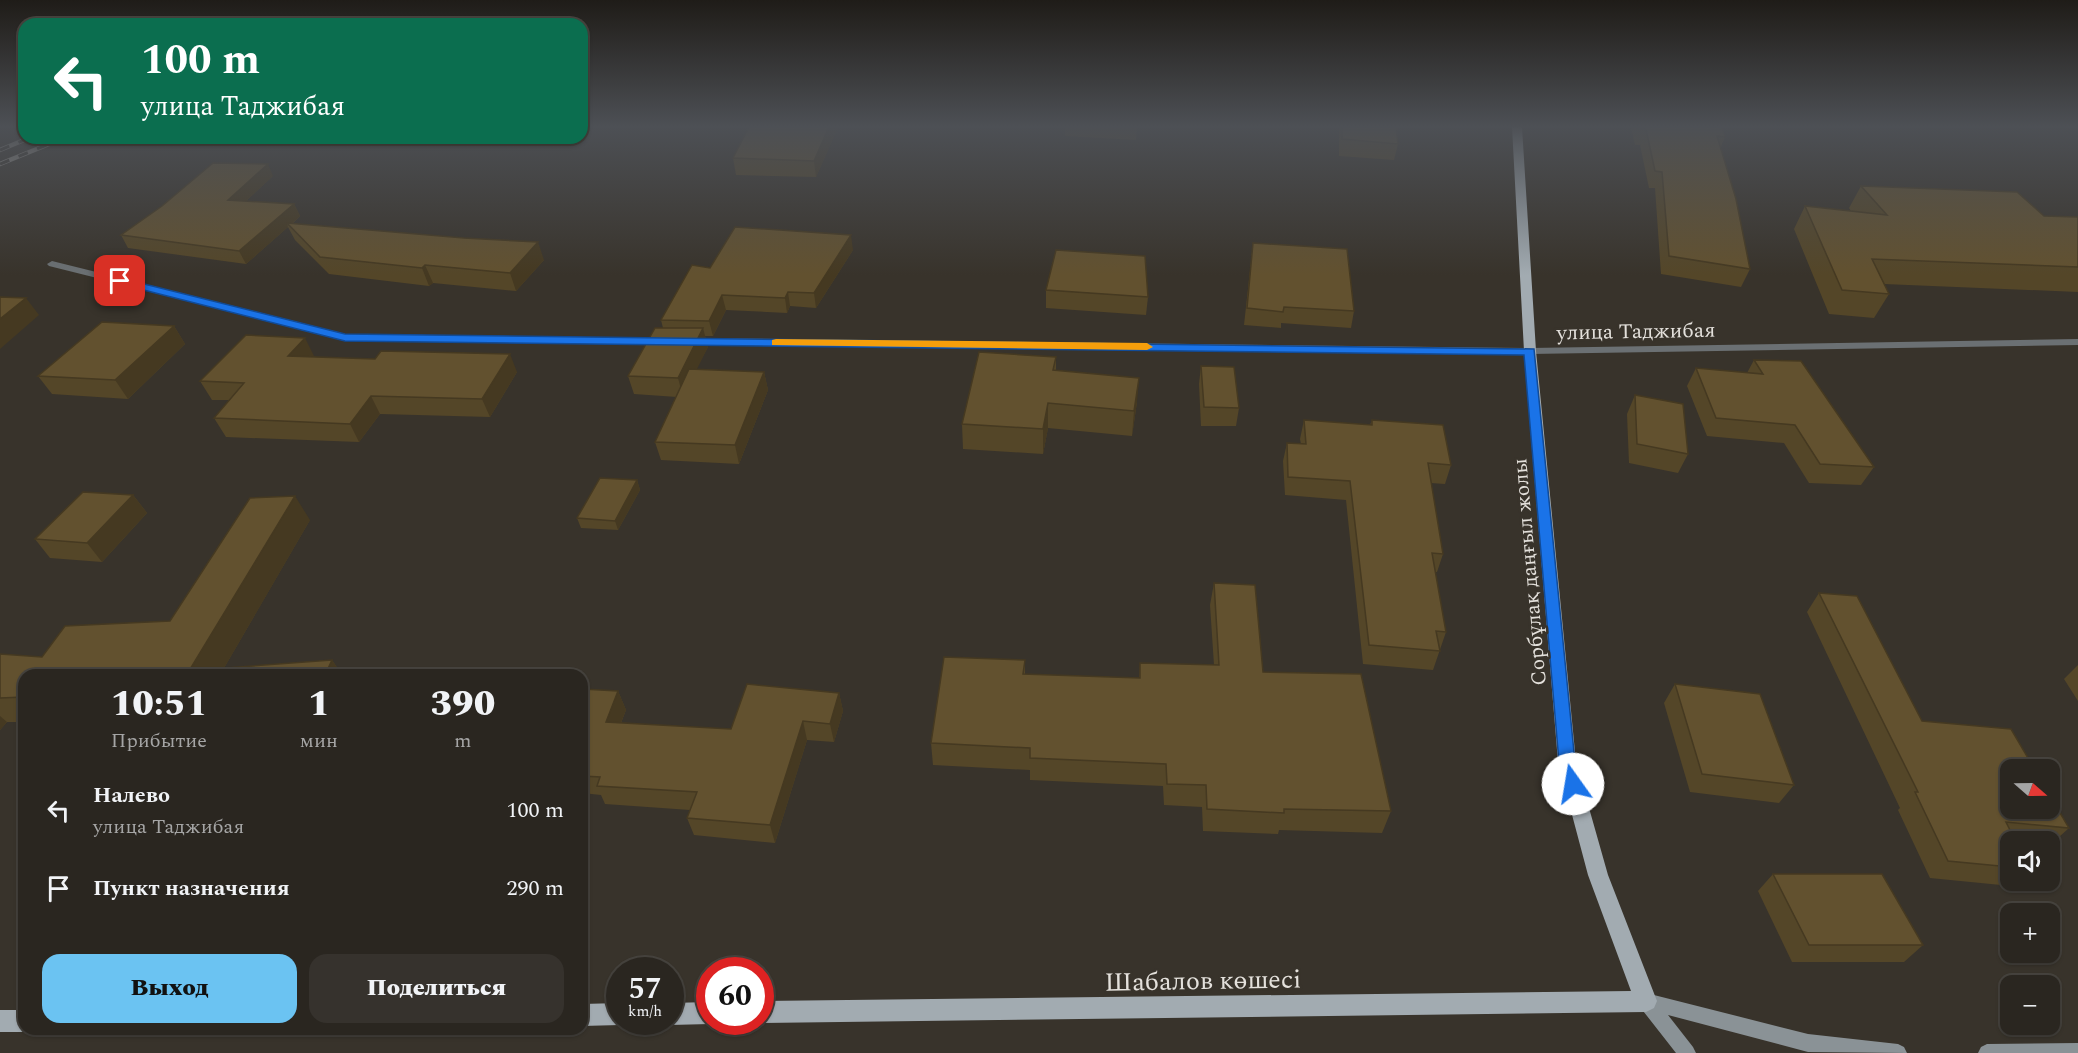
<!DOCTYPE html>
<html lang="ru">
<meta charset="utf-8">
<style>
:root{--surface:#2a2620;--page:#36322d;--text:#f1f3f6;--muted:#a5a5a5;--line:#46433e;--accent:#6bc3f2}
body{margin:0;font-family:Spectral,serif;background:var(--page);color:var(--text);height:100vh;display:flex;flex-direction:column;font-size:22px;white-space:nowrap}
*{box-sizing:border-box;margin:0}
p{font-size:20px;color:var(--muted)}
.icon{flex:none;width:33px;height:33px;fill:none;stroke:currentColor;stroke-width:2;stroke-linecap:round;stroke-linejoin:round}
.map{position:relative;flex:1;overflow:hidden}
.sheet{position:absolute;left:18px;top:669px;width:570px;height:366px;display:flex;flex-direction:column;background:var(--surface);border-radius:18px;box-shadow:0 2px 4px #0004,0 0 0 2px var(--line)}
.sheet>*{flex:none}
.top-card{position:absolute;left:18px;top:18px;width:570px;height:126px;border-radius:18px;box-shadow:0 2px 4px #0004,0 0 0 2px var(--line);background:#0b6e4f;color:#fff;overflow:hidden}
.needle{width:39px;rotate:110deg}
.buttons{position:absolute;left:2000px;top:759px;display:grid;gap:12px}
.buttons a{display:grid;place-items:center;width:60px;height:60px;border-radius:12px;background:var(--surface);box-shadow:0 2px 4px #0004,0 0 0 2px var(--line);font-size:30px}
.speed{position:absolute;left:606px;top:957px;display:flex;gap:12px;font-size:30px;font-weight:700;text-align:center}
.speed>*{display:grid;place-content:center;width:78px;height:78px;border-radius:50%;background:var(--surface);box-shadow:0 2px 4px #0004,0 0 0 2px var(--line);line-height:1}
.speed small{font-size:15px;font-weight:400}
.speed .limit{border:9px solid #d22;background:#fff;color:#111}
.pin{position:absolute;display:grid;place-items:center;width:51px;height:51px;color:#fff;margin:-26px;border-radius:12px;box-shadow:0 3px 9px #0006}
.me{position:absolute;width:66px;margin:-33px;rotate:347deg;stroke-linejoin:round;filter:drop-shadow(0 0 4px #0008)}
.turn{display:flex;align-items:center;gap:21px;height:126px;padding:0 24px;font-size:27px}
.turn .icon{width:78px;height:78px;stroke-width:2.5}
.turn b{display:block;font-size:42px;line-height:51px}
.eta{display:flex;justify-content:space-evenly;align-items:center;height:102px;text-align:center}
.eta b{font-size:36px;font-weight:800;line-height:42px}
.cta{display:flex;gap:12px;margin-top:auto;padding:12px 24px}
.cta a{flex:1;height:69px;border-radius:18px;background:var(--accent);color:#111;font-size:24px;font-weight:800;line-height:69px;text-align:center}
.cta a+a{background:var(--page);color:var(--text)}
ul{padding:0;list-style:none}
li{display:flex;align-items:center;gap:18px;height:78px;padding:0 24px}
li div{flex:1}
li b{display:block;font-size:22px}
li em{font-style:normal}
.map>svg:first-child{display:block}
</style>
<div class="map">
<svg width="2078" height="1053" viewBox="0 0 2078 1053">
<rect width="100%" height="100%" fill="#38332b"/>
<g fill="none" stroke-linecap="round" stroke-linejoin="round">
<g fill="#6b7073" fill-rule="evenodd">
<path d="M52 261 345 334 663 338 668 341 663 344 345 340 49 266 47 264Z"/>
<path d="M692 338 1530 348 2078 339V345L1530 354 688 343V339Z"/>
</g>
<g fill="#8a9296" fill-rule="evenodd">
<path d="M1646 993 1808 1034 1898 1044 1904 1047 1907 1053 1808 1052 1668 1015 1693 1047 1696 1053H1676L1640 1007 1637 1001 1640 995Z"/>
<path d="M2078 1043V1053H1978L1981 1047 1987 1044Z"/>
</g>
<g fill="#a2abb1" fill-rule="evenodd">
<path d="M1512 127H1522L1536 351 1576 762 1608 875 1657 1001 1654 1008 1646 1012 760 1023 757 1022H760V1001L1631 991 1588 875 1558 762 1524 351Z"/>
<path d="M710 1002V1022H715L710 1024 670 1025 662 1022H670V1003Z"/>
<path d="M620 1003V1022H628L620 1025 582 1026V1004Z"/>
<path d="M0 1010H24V1029H31L24 1032H0Z"/>
</g>
<g stroke="#a9a59f" stroke-width="4.5">
<g id="rail">
<path d="M0 150 29 138"/>
<path d="M0 164 64 138"/>
</g>
</g>
<use href="#rail" stroke="#38332b" stroke-width="3" stroke-dasharray="10" stroke-linecap="butt"/>
</g>
<g fill="#544628">
<path d="M838 127 816 177 736 175 733 158Z"/>
<path d="M1065 127H1137L1136 140 1065 136Z"/>
<path d="M1339 127H1396L1398 144 1394 160 1339 156Z"/>
<path d="M1631 127H1722L1725 137 1720 149 1750 269 1741 287 1661 274 1655 188H1649L1640 145H1635Z"/>
<path d="M273 176 246 201 294 204 300 216 292 224 544 260 516 291 433 283 429 286 329 274 295 240 288 227 246 264 128 248 121 235Z"/>
<path d="M1861 186 2044 216 2078 217V292L1884 284 1889 294 1874 318 1829 314 1794 229 1805 206 1851 211 1849 208Z"/>
<path d="M1253 243 1354 311 1351 328 1281 323V328L1244 325Z"/>
<path d="M853 250 816 308 790 306 787 313 726 310 713 336H705L708 347 696 369 764 372 768 390 739 464 661 460 655 442 677 397 634 394 628 376 663 328 661 320 710 268Z"/>
<path d="M1046 290 1148 297 1146 315 1046 308Z"/>
<path d="M174 326 185 344 128 399 52 394 38 376Z"/>
<path d="M314 356 313 357 517 372 490 417 380 414 359 442 226 437 214 418 230 400H212L200 381Z"/>
<path d="M1056 357V371L1137 402 1132 436 1048 428 1043 454 963 449 962 424Z"/>
<path d="M1754 360 1874 467 1861 485 1809 483 1784 443 1707 436 1687 386 1696 368 1747 373Z"/>
<path d="M1201 366 1239 408 1236 426H1201L1199 384Z"/>
<path d="M1635 395 1688 454 1678 473 1629 463 1627 414Z"/>
<path d="M1304 420 1370 425 1372 420 1451 465 1445 484 1431 483 1443 554 1437 572H1435L1446 632 1433 670 1363 664 1346 500 1285 495 1283 461 1287 443 1301 444 1300 439Z"/>
<path d="M637 480 640 490 618 530 581 528 577 518Z"/>
<path d="M133 495 147 513 102 562 50 558 35 539Z"/>
<path d="M310 520 224 668 332 660 342 675H24V722H7L0 730V654L42 657 170 621Z"/>
<path d="M1214 583 1263 672 1391 811 1382 833 1279 830 1278 834 1203 831 1202 807 1164 805 1163 786 1030 780V770L933 765 931 743 1025 660V674L1139 678 1140 663 1214 665 1210 605Z"/>
<path d="M1819 593 1922 721 2069 828 2049 846V842H2010V880H2018L2011 886 1930 878 1898 810 1900 808 1807 612Z"/>
<path d="M2078 665V701L2064 679Z"/>
<path d="M1675 684 1794 785 1779 803 1690 792 1664 703Z"/>
<path d="M582 689 618 691 626 710 621 723 731 729 839 693 843 711 834 742 807 740 775 843 694 835 687 818 690 810 605 804 601 795 582 793Z"/>
<path d="M1773 874 1923 945 1904 962H1792L1758 891Z"/>
</g>
<g fill="#453921">
<path d="M829 127H838L816 177 814 161Z"/>
<path d="M268 164 273 176 234 212 228 200Z"/>
<path d="M294 204 300 216 289 226 287 223 288 227 246 264 239 251Z"/>
<path d="M851 235 853 250 816 308 814 293Z"/>
<path d="M538 242 544 260 516 291 510 273Z"/>
<path d="M425 265 433 283 429 286 422 268Z"/>
<path d="M788 292 790 306 787 313 785 298Z"/>
<path d="M722 295 726 310 713 336 709 321Z"/>
<path d="M26 298 39 315 0 349V319Z"/>
<path d="M174 326 185 344 128 399 115 380Z"/>
<path d="M703 328 708 347 683 397 678 378Z"/>
<path d="M305 338 314 356 298 374 288 356Z"/>
<path d="M510 354 517 372 490 417 482 399Z"/>
<path d="M764 372 768 390 739 464 735 445Z"/>
<path d="M1139 378 1137 402 1132 436 1134 411Z"/>
<path d="M371 396 380 414 359 442 350 424Z"/>
<path d="M1048 403V428L1043 454V429Z"/>
<path d="M637 480 640 490 618 530 615 521Z"/>
<path d="M133 495 147 513 102 562 87 543Z"/>
<path d="M295 496 310 520 220 675H187Z"/>
<path d="M332 660 342 675H325Z"/>
<path d="M618 691 626 710 614 740 606 722Z"/>
<path d="M839 693 843 711 834 742 830 724Z"/>
<path d="M0 716 7 722 0 730Z"/>
<path d="M803 721 807 740 775 843 770 825Z"/>
</g>
<g fill="#62512f" stroke="#453921" stroke-width="1.5">
<path d="M749 127H829L814 161 733 158Z"/>
<path d="M1342 127H1396L1398 144 1342 139Z"/>
<path d="M1641 127H1722L1725 137 1717 136 1736 199 1750 269 1669 256 1662 172 1655 171 1646 129H1641Z"/>
<path d="M213 163 268 164 228 200 294 204 239 251 121 235 162 206Z"/>
<path d="M1861 186 2017 192 2044 216 2078 217V267L1872 259 1889 294 1842 290 1805 206 1887 215Z"/>
<path d="M287 223 464 238 538 242 510 273 425 265 422 268 320 257Z"/>
<path d="M735 227 851 235 814 293 788 292 785 298 722 295 709 321 661 320 692 265 710 268Z"/>
<path d="M1253 243 1347 249 1354 311 1284 307 1283 312 1247 308Z"/>
<path d="M1056 250 1145 256 1148 297 1046 290Z"/>
<path d="M0 297 26 298 0 319Z"/>
<path d="M102 322 174 326 115 380 38 376Z"/>
<path d="M655 328H703L678 378 628 376Z"/>
<path d="M246 335 305 338 288 356 375 359 381 351 510 354 482 399 371 396 350 424 214 418 244 383 200 381Z"/>
<path d="M979 352 1056 357 1053 370 1139 378 1134 411 1048 403 1043 429 962 424Z"/>
<path d="M1754 360 1801 361 1874 467 1820 464 1795 425 1716 418 1696 368 1763 374Z"/>
<path d="M1201 366 1234 367 1239 408 1204 407Z"/>
<path d="M689 369 764 372 735 445 655 442Z"/>
<path d="M1635 395 1683 404 1688 454 1637 444Z"/>
<path d="M1304 420 1372 425V420L1443 425 1451 465 1428 463 1443 554 1432 553 1446 632 1436 631 1440 651 1369 645 1350 481 1288 477 1287 443 1306 444Z"/>
<path d="M600 478 637 480 615 521 577 518Z"/>
<path d="M83 492 133 495 87 543 35 539Z"/>
<path d="M295 496 189 671H185L183 675H24V697L0 698V654L42 657 65 626 170 621 250 498Z"/>
<path d="M1214 583 1255 585 1263 672 1361 674 1391 811 1284 809V813L1207 809 1206 785 1167 784 1166 764 1030 758V748L931 743 944 657 1025 660 1023 674 1140 678V663L1219 665Z"/>
<path d="M1819 593 1857 596 1922 721 2011 729 2035 770H2010V808H2049V794L2069 828 2006 822 2016 842H2010V867L1948 861 1915 792H1918Z"/>
<path d="M332 660 325 675H183L185 671Z"/>
<path d="M747 684 839 693 830 724 803 721 770 825 687 818 697 792 597 786 600 777 582 776V689L618 691 606 722 731 729Z"/>
<path d="M1675 684 1760 694 1794 785 1702 774Z"/>
<path d="M1773 874H1882L1923 945H1809Z"/>
</g>
<linearGradient id="sky" x2="0" y2="1"><stop stop-color="#1f1c18"/><stop offset="0.46" stop-color="#4d5055"/><stop offset="1" stop-color="#4d5055" stop-opacity="0"/></linearGradient>
<rect width="2078" height="275" fill="url(#sky)"/>
<path fill="#1a73e8" stroke="#114b97" stroke-width="1.5" d="M120 278 345 334 1534 349 1575 762 1582 784 1579 789 1573 791 1567 789 1559 762 1524 355 345 341 116 283 114 281Z"/>
<path fill="#f59e0b" d="M776 339 1147 343 1153 347 1147 350 772 345V340Z"/>
<g text-anchor="middle" stroke-width="5" stroke-linejoin="round" paint-order="stroke">
<g font-size="21" fill="#e4e1dc" stroke="#38332b">
<text transform="translate(1636 331) rotate(-1)" y="7">улица Таджибая</text>
<text transform="translate(1529 572) rotate(-95)" y="7">Сорбұлақ даңғыл жолы</text>
</g>
<g font-size="26" fill="#e4e1dc" stroke="#38332b">
<text transform="translate(1203 980) rotate(-1)" y="9">Шабалов көшесі</text>
</g>
</g>
</svg>
<div class="buttons">
<a><svg class="needle" viewBox="-14 -14 28 28"><path d="M0-13l5 13h-10z" fill="#e53935"/><path d="M0 13l5-13h-10z" fill="#a5a5a5"/></svg></a>
<a><svg class="icon" aria-label="sound" viewBox="0 0 24 24"><path d="M4 9h4l5-4v14l-5-4H4zM17 9q2 3 0 6"/></svg></a>
<a>+</a>
<a>−</a>
</div>
<div class="speed"><div>57<small>km/h</small></div><div class="limit">60</div></div>
<div class="pin" style="left:120px;top:281px;background:#d93025"><svg class="icon" aria-label="arrive" viewBox="0 0 24 24"><path d="M6 21V4h12l-3 4 3 4H6"/></svg></div>
<svg class="me" style="left:1573px;top:784px" viewBox="-20 -20 40 40"><circle r="19" fill="#fff"/><path d="M0-13L10 11 0 6-10 11z" fill="#1a73e8"/></svg>
<div class="top-card">
<div class="turn"><svg class="icon" aria-label="left" viewBox="0 0 24 24"><path d="M17 20v-9H6M10 6l-5 5 5 5"/></svg><div><b>100 m</b>улица Таджибая</div></div>
</div>
<section class="sheet">
<div class="eta">
<div><b>10:51</b><p>Прибытие</p></div>
<div><b>1</b><p>мин</p></div>
<div><b>390</b><p>m</p></div>
</div>
<ul>
<li><svg class="icon" aria-label="left" viewBox="0 0 24 24"><path d="M17 20v-9H6M10 6l-5 5 5 5"/></svg><div><b>Налево</b><p>улица Таджибая</p></div><em>100 m</em></li>
<li><svg class="icon" aria-label="arrive" viewBox="0 0 24 24"><path d="M6 21V4h12l-3 4 3 4H6"/></svg><div><b>Пункт назначения</b></div><em>290 m</em></li>
</ul>
<div class="cta"><a>Выход</a><a>Поделиться</a></div>
</section>
</div>
